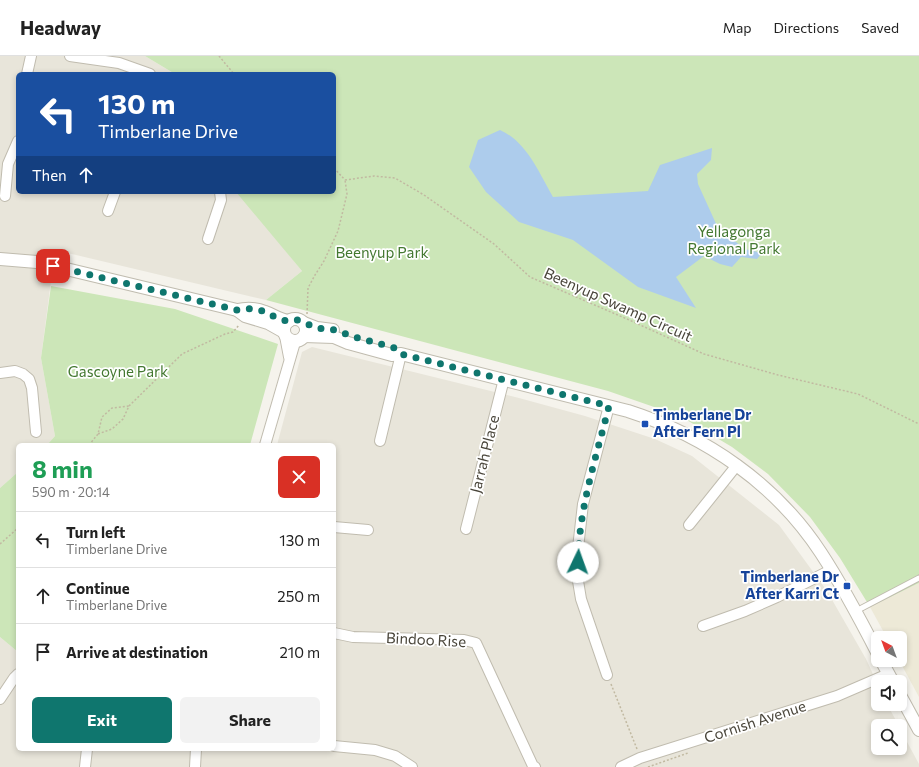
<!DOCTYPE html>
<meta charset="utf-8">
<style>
:root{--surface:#fff;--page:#f2f2f2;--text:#222;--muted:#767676;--line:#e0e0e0;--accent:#0f766e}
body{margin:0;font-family:Commissioner,sans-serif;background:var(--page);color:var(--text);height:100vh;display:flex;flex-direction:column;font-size:15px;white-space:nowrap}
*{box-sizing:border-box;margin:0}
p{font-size:13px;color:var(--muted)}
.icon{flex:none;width:22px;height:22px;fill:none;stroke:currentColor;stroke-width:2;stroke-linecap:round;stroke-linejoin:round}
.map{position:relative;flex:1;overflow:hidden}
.details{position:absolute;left:16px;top:387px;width:320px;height:308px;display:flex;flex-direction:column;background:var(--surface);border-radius:6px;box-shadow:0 2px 6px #0003}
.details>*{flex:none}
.top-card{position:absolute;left:16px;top:16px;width:320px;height:122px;border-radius:6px;box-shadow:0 2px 6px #0003;background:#1a4fa0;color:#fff;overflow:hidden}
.needle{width:26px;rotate:319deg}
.tools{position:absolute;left:871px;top:575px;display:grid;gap:8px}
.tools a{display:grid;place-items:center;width:36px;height:36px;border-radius:6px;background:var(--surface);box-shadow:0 2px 6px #0003;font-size:20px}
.pin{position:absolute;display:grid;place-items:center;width:34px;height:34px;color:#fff;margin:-17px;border-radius:8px;box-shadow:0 2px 6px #0006}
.me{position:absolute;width:44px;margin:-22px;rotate:3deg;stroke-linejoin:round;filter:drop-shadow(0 0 3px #0008)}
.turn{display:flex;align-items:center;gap:14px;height:84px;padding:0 16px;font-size:18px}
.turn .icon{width:52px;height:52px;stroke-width:2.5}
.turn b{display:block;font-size:28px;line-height:34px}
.then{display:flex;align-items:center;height:38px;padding:0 16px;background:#0003;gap:8px;font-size:15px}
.round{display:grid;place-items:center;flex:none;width:42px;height:42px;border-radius:6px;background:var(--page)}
.headline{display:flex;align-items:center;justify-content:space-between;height:68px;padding:0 16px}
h1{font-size:24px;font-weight:700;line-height:30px;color:#1e9e55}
.button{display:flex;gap:8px;margin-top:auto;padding:8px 16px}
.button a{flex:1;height:46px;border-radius:6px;background:var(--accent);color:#fff;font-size:16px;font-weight:700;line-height:46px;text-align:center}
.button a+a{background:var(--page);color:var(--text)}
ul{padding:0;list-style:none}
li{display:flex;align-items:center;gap:12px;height:56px;padding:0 16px;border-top:1px solid var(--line)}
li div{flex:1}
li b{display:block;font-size:15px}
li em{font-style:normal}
header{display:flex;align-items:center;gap:24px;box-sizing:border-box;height:56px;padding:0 20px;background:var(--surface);border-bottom:1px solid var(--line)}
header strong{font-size:19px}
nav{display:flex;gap:22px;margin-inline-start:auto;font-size:14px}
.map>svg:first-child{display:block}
</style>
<header>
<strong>Headway</strong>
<nav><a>Map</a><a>Directions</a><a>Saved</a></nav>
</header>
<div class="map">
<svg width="919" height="711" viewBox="0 0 919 711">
<rect width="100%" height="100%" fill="#f5f3ec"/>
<g fill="#e8e5da">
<path d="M0 0H145L175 18H197H18V136H238L302 215 266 244 55 194 41 302 55 380 47 389H18V416L0 432Z"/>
<path d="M312 291 519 342 585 360 655 383 692 400 779 469 827 535 866 603 878 629V648H887L899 670H878V692H900V673L919 708V711H0V581L18 596V693H334V389H277L302 296Z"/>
</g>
<path fill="#ede9d7" d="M919 527V641L899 604H900V582H887L870 551Z"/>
<g fill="#cce6b8">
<path d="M145 0H919V527L870 551 840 502 810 461 768 418 732 391 680 360 608 335 266 244 302 215 236 136H334V18H175Z"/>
<path d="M51 230 175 253 278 288 250 389H47L55 380 41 302Z"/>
<path d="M18 416V596L0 581V432Z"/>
</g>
<path fill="#adccec" d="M500 74C527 86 539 117 553 141L648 135 660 109 712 92 711 104 697 118 698 128 718 172 745 193 762 197 757 203 741 201 732 211 720 208 704 200 676 221 696 252 638 231 573 184 519 166 486 136 469 111 478 84Z"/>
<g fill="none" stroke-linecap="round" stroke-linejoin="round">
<g stroke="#c0bcaf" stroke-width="7">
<path id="service" d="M856 555 919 522"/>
</g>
<g stroke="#c0bcaf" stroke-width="12">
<g id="minor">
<path d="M70 0 119 7 150 18"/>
<path d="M27 18 31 0"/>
<path d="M5 140 8 108 18 85"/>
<path d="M108 155 115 136"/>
<path d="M208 183 221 144 220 136"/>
<path d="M285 280 289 301"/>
<path d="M0 317 15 315 23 318 29 323 32 332 36 376"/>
<path d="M380 385 401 298"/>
<path d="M265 389 295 286"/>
<path d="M689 469 737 409"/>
<path d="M334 471 368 474"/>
<path d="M466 473 504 323"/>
<path d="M703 570 745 555 777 541 831 514"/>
<path d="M334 577 353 581 464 584 476 587 533 710 535 711"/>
<path d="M607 619 581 543 577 519 578 492 583 448 609 350"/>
<path d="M0 643 14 622 18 618"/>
<path d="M334 690 375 694 395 700 412 711"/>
<path d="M85 711 87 693"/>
<path d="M195 711 196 693"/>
<path d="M621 711 640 702 837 640 888 618"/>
</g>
</g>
<g stroke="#c0bcaf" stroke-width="14">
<g id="tertiary">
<path d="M0 203 37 206 237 254C246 252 256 252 265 256 274 259 280 264 289 265"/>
<path d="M237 254 245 260 268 267 284 276"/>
<circle cx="295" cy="274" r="11"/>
<path d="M304 267 317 272 333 274"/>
<path d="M304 280 334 281 348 287 392 299 401 298 628 355C706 380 776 428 821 497 842 529 860 563 878 598"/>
<path d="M881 604 893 626"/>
<path d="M900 639 919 674"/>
</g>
</g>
<g stroke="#c1b9a1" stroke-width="1.5" stroke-dasharray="2 2" stroke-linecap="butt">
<path d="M219 0 234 18"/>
<path d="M334 112 345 124"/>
<path d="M345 124 374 120 395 122 424 139 494 188 530 221 627 263 704 298 778 319 858 338 919 368"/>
<path d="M307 258 308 232 315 219 324 205 338 175 347 138 345 124"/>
<path d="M98 378 112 373 123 363 129 350 182 298 225 278 233 276 239 269"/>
<path d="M89 389 98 378 102 361 112 352 129 350"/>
<path d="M0 488 18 472"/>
<path d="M611 628 637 693"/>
<path d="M648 711 688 697"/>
</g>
<use href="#service" stroke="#fff" stroke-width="5"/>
<use href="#minor" stroke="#fff" stroke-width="10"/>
<use href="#tertiary" stroke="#fff" stroke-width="12"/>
</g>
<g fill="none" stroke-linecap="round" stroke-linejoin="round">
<path stroke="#0f766e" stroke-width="7" stroke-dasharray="0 12.6" d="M53 210 237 254C246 252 256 252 265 256 271 258 276 263 283 264 288 266 292 263 298 264L317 272 336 274 351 280 395 292 401 298 609 350C596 402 579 452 578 506"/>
</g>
<g fill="#1a4fb4" stroke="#fff" stroke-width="1.5">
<rect x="641" y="364" width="8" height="8" rx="2"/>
<rect x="843" y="526" width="8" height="8" rx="2"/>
</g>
<g text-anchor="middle" stroke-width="3.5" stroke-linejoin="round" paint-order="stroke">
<g font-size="15" fill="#437830" stroke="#fff">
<text x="734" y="181">Yellagonga<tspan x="734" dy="17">Regional Park</tspan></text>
<text x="382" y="202">Beenyup Park</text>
<text x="118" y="321">Gascoyne Park</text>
</g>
<g font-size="15" fill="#49453a" stroke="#fff">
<text transform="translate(618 249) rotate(24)" y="5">Beenyup Swamp Circuit</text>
<text transform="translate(485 398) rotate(-76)" y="5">Jarrah Place</text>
<text transform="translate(426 584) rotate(3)" y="5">Bindoo Rise</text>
<text transform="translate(755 666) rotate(-18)" y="5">Cornish Avenue</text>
</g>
<g font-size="15" font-weight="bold" fill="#164399" stroke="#fff" text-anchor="start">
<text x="653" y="364">Timberlane Dr<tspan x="653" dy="17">After Fern Pl</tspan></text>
<text x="839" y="526" text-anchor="end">Timberlane Dr<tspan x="839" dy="17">After Karri Ct</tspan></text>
</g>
</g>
</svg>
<div class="tools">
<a><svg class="needle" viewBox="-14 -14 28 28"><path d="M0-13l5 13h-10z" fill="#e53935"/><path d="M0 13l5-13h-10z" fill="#767676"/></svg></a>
<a><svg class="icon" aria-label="sound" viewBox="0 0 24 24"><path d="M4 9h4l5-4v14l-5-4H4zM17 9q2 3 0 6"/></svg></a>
<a><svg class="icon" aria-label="search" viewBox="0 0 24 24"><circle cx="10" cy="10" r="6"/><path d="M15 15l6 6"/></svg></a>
</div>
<div class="pin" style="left:53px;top:210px;background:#d93025"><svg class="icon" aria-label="arrive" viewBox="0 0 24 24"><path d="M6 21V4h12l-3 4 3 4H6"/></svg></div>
<svg class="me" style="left:578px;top:506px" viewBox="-20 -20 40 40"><circle r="19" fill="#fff"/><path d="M0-13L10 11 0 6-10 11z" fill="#0f766e"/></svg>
<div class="top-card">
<div class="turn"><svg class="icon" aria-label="left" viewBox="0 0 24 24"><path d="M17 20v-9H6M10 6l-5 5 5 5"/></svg><div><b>130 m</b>Timberlane Drive</div></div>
<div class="then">Then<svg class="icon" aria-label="ahead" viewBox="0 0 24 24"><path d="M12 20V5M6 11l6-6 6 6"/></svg></div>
</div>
<section class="details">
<div class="headline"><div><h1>8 min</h1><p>590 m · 20:14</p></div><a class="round" style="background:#d93025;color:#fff"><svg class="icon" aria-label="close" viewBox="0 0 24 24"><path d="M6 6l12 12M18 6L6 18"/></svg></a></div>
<ul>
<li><svg class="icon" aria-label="left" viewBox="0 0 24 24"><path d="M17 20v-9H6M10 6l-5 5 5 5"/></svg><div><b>Turn left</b><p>Timberlane Drive</p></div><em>130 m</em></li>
<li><svg class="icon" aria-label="ahead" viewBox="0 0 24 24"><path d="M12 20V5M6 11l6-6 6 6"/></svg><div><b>Continue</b><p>Timberlane Drive</p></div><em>250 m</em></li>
<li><svg class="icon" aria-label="arrive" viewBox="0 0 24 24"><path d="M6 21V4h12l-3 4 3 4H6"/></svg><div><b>Arrive at destination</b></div><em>210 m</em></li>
</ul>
<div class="button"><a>Exit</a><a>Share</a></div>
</section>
</div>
